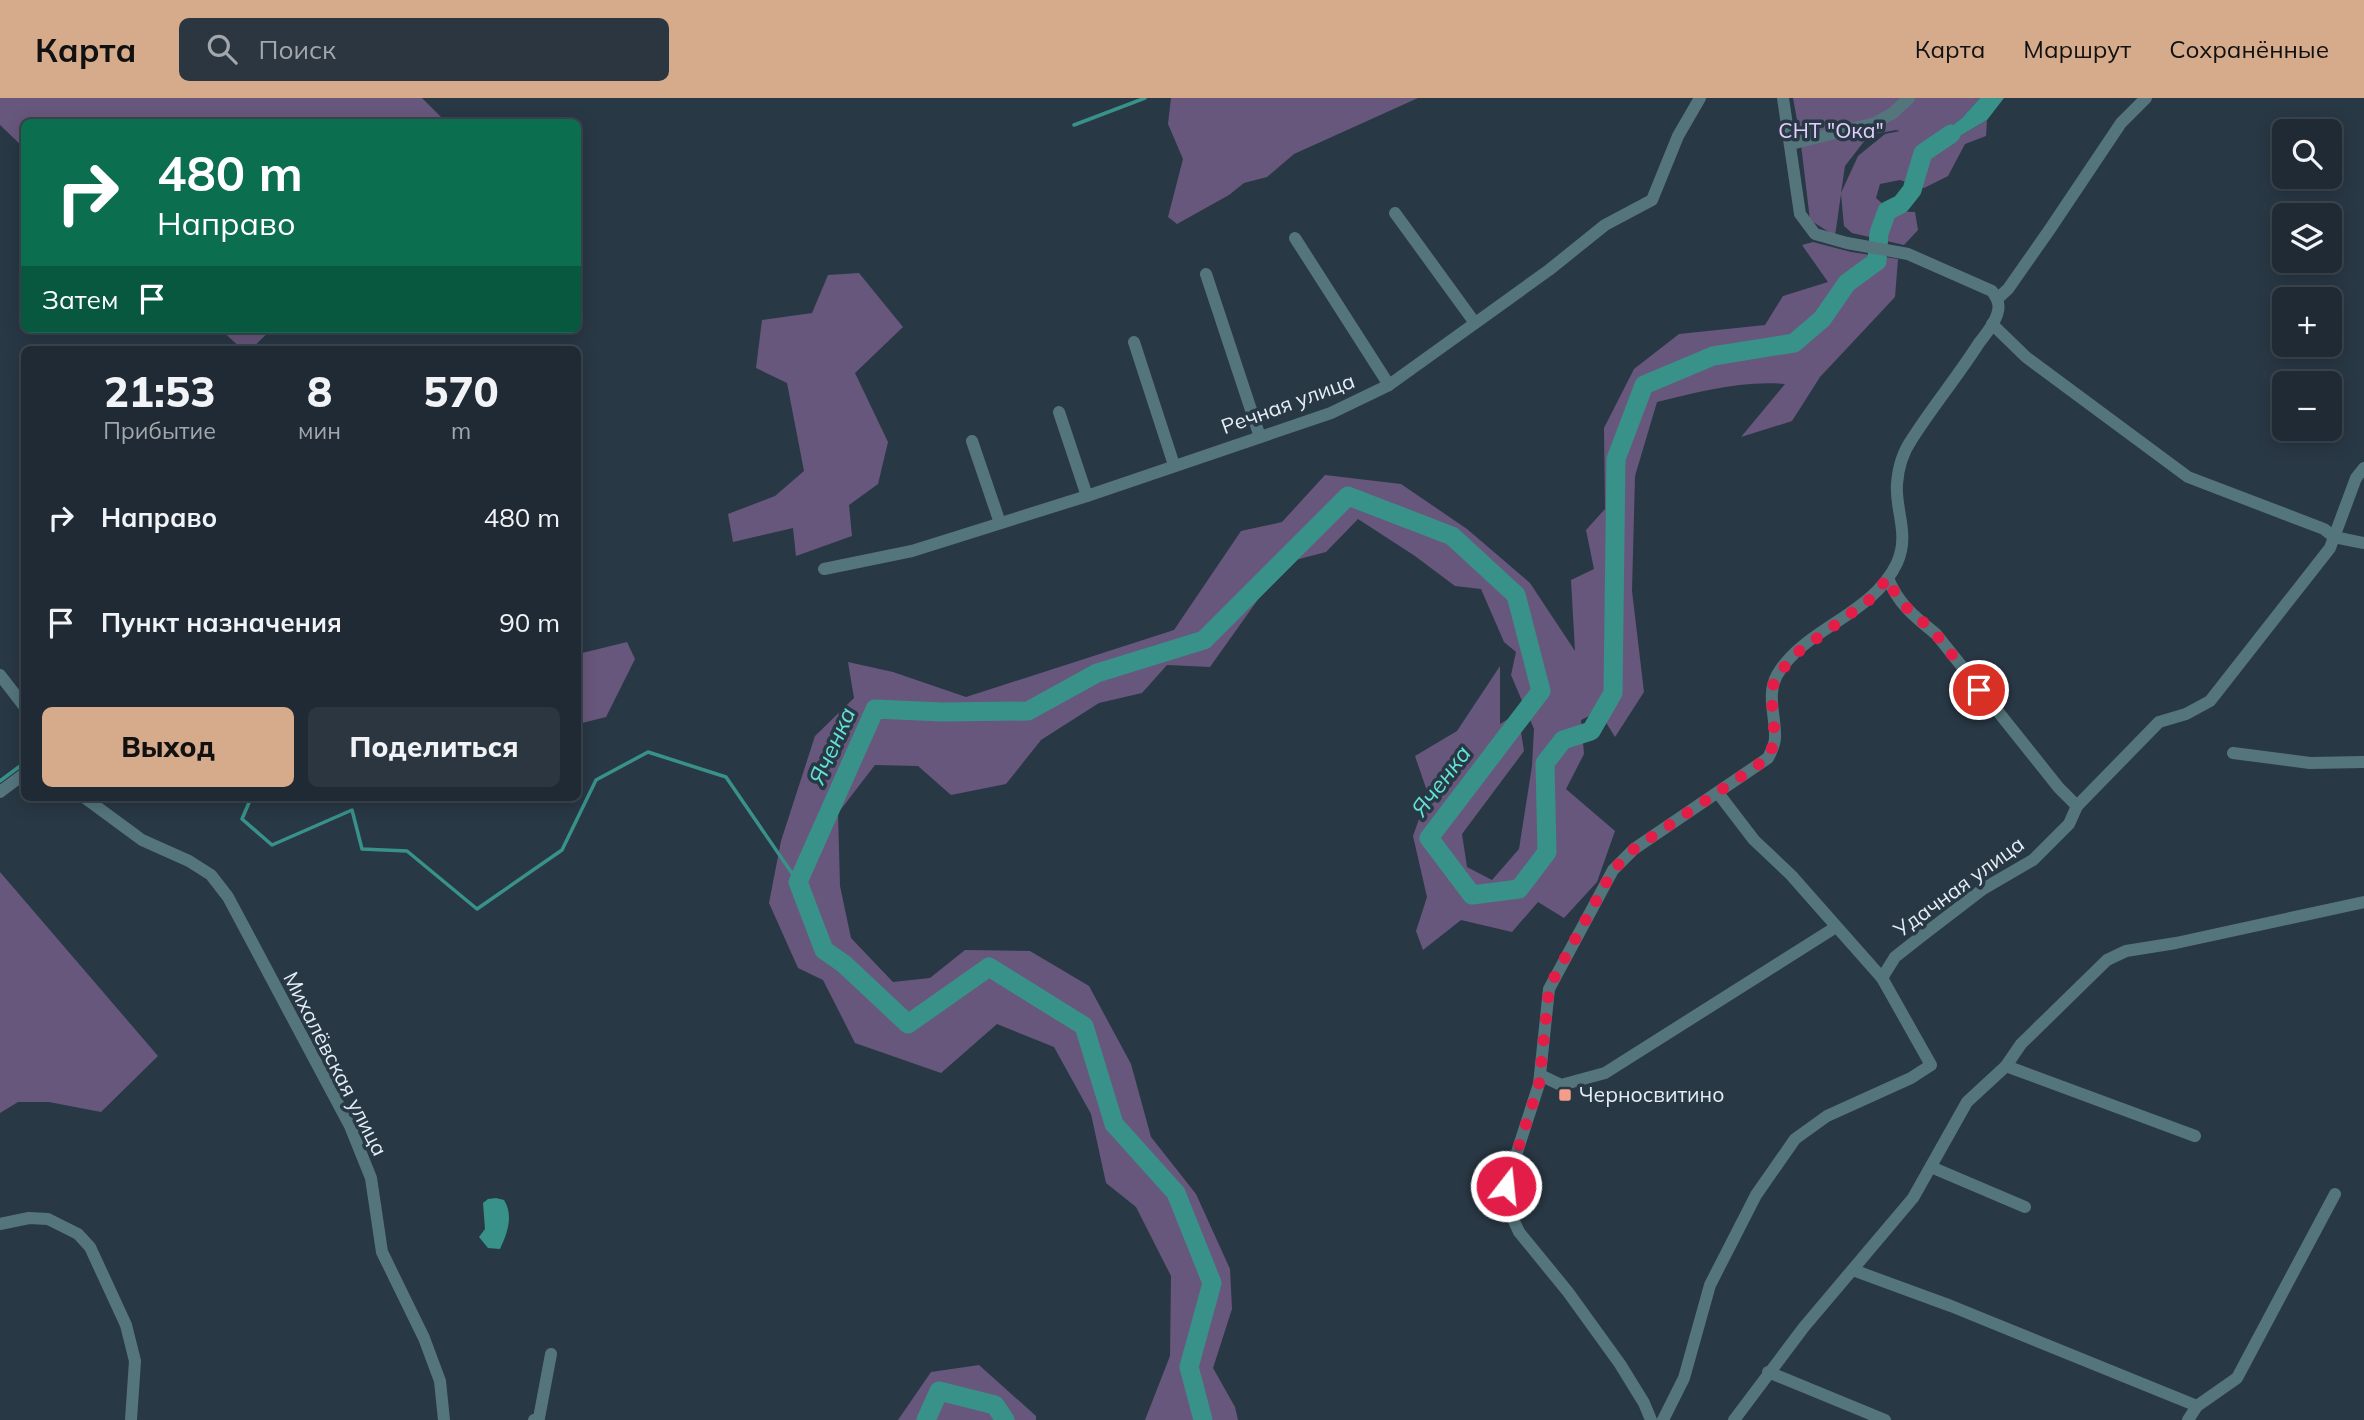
<!DOCTYPE html>
<html lang="ru">
<meta charset="utf-8">
<style>
:root{--surface:#1f2a34;--page:#2c3640;--text:#f1f3f6;--muted:#a1a7ac;--line:#3c464f;--accent:#d6ab8b}
body{margin:0;font-family:Mulish,sans-serif;background:var(--page);color:var(--text);height:100vh;display:flex;flex-direction:column;font-size:26px;white-space:nowrap}
*{box-sizing:border-box;margin:0}
p{font-size:23px;color:var(--muted)}
.icon{flex:none;width:38px;height:38px;fill:none;stroke:currentColor;stroke-width:2;stroke-linecap:round;stroke-linejoin:round}
.map{position:relative;flex:1;overflow:hidden}
.panel{position:absolute;left:21px;top:248px;width:560px;height:455px;display:flex;flex-direction:column;background:var(--surface);border-radius:10px;box-shadow:0 4px 18px #0003,0 0 0 2px var(--line)}
.panel>*{flex:none}
.banner{position:absolute;left:21px;top:21px;width:560px;height:214px;border-radius:10px;box-shadow:0 4px 18px #0003,0 0 0 2px var(--line);background:#0b6e4f;color:#fff;overflow:hidden}
.controls{position:absolute;left:2272px;top:21px;display:grid;gap:14px}
.controls a{display:grid;place-items:center;width:70px;height:70px;border-radius:10px;background:var(--surface);box-shadow:0 4px 18px #0003,0 0 0 2px var(--line);font-size:35px}
.pin{position:absolute;display:grid;place-items:center;width:60px;height:60px;color:#fff;margin:-30px;border:4px solid #fff;border-radius:50%;box-shadow:0 2px 7px #0007}
.me{position:absolute;width:77px;margin:-38px;rotate:16deg;stroke-linejoin:round;filter:drop-shadow(0 0 5px #0008)}
.turn{display:flex;align-items:center;gap:24px;height:147px;padding:0 21px;font-size:32px}
.turn .icon{width:91px;height:91px;stroke-width:2.5}
.turn b{display:block;font-size:49px;line-height:60px}
.then{display:flex;align-items:center;height:66px;padding:0 21px;background:#0003;gap:14px;font-size:26px}
.eta{display:flex;justify-content:space-evenly;align-items:center;height:119px;text-align:center}
.eta b{font-size:42px;font-weight:800;line-height:49px}
.button{display:flex;gap:14px;margin-top:auto;padding:14px 21px}
.button a{flex:1;height:80px;border-radius:10px;background:var(--accent);color:#111;font-size:28px;font-weight:800;line-height:80px;text-align:center}
.button a+a{background:var(--page);color:var(--text)}
ul{padding:0;list-style:none}
li{display:flex;align-items:center;gap:21px;height:105px;padding:0 21px}
li div{flex:1}
li b{display:block;font-size:26px}
li em{font-style:normal}
header{display:flex;align-items:center;gap:42px;box-sizing:border-box;height:98px;padding:0 35px;background:var(--accent);color:#111}
header strong{font-size:33px}
nav{display:flex;gap:38px;margin-inline-start:auto;font-size:24px}
.search{width:490px;height:63px;background:var(--page);display:flex;align-items:center;gap:18px;box-sizing:border-box;padding:0 24px;border-radius:10px;color:var(--muted);font-size:26px}
.map>svg:first-child{display:block}
</style>
<header>
<strong>Карта</strong>
<div class="search"><svg class="icon" aria-label="search" viewBox="0 0 24 24"><circle cx="10" cy="10" r="6"/><path d="M15 15l6 6"/></svg>Поиск</div>
<nav><a>Карта</a><a>Маршрут</a><a>Сохранённые</a></nav>
</header>
<div class="map">
<svg width="2364" height="1322" viewBox="0 0 2364 1322">
<rect width="100%" height="100%" fill="#293845"/>
<g fill="#68577c" fill-rule="evenodd">
<path d="M0 0H422L443 21 441 24H24V50L0 27Z"/>
<path d="M1171 0H1418L1294 56 1267 79 1244 85 1229 97 1177 126 1168 119 1183 61 1168 26Z"/>
<path d="M1793 0H1980L1962 20 1934 41 1930 56 1987 22 1986 38 1965 46 1948 78 1924 90 1900 82 1880 86 1876 100 1891 113 1915 114 1918 132 1904 147 1852 135 1844 128 1841 96 1835 138 1810 122 1800 38ZM1896 32 1900 33 1885 36 1858 58 1841 95 1845 68 1869 37Z"/>
<path d="M1813 144 1851 154 1898 161 1895 199 1820 279 1792 323 1741 339 1785 286C1742 282 1698 294 1657 304L1635 378 1632 493 1644 594 1615 639 1599 613 1581 622 1584 656 1566 691 1615 733 1597 784 1564 820 1538 804 1512 834 1461 822 1423 852 1416 833 1427 799 1413 738 1428 696 1415 658 1457 633 1500 568V626L1518 615 1524 653 1462 736 1467 769 1492 782 1519 751 1532 668 1534 631 1511 577 1516 554 1504 544 1481 491 1455 488 1415 458 1358 421 1326 454 1284 465 1210 569 1167 567 1142 595 1099 605 1041 642 1006 686 951 697 918 668 875 667 838 715 840 788 851 840 893 884 930 880 965 852 1030 853 1089 888 1131 966 1151 1039 1196 1096 1230 1171 1232 1211 1213 1270 1235 1309 1238 1322H1145L1170 1258 1171 1178 1136 1109 1106 1085 1091 1016 1054 949 997 926 941 975 855 945 823 882 798 870 769 805 781 743 815 638 854 600 848 564 893 574 966 599 1174 532 1241 433 1282 424 1325 377 1401 386 1467 431 1530 485 1575 553 1571 482 1594 471 1586 432 1605 411 1604 330 1634 271 1679 236 1765 227 1783 198 1828 184 1802 147Z"/>
<path d="M859 175 903 229 855 275 888 344 878 386 849 407 852 438 796 458 793 430 733 444 728 416 775 398 804 373 787 285 756 270 762 222 812 215 828 177Z"/>
<path d="M220 231H272L250 252H243Z"/>
<path d="M627 544 635 561 606 619 578 626V556Z"/>
<path d="M0 774 158 958 101 1014 49 1004H18L0 1015Z"/>
<path d="M979 1267 1036 1318V1322H898L931 1274Z"/>
</g>
<g fill="#38928a">
<path d="M1980 0H2004L1987 22 1928 57 1934 41 1962 20Z"/>
<path d="M496 1100 504 1102C514 1118 507 1136 500 1151L488 1150 479 1139 485 1131 483 1105 488 1101Z"/>
</g>
<g fill="none" stroke-linecap="round" stroke-linejoin="round">
<g stroke="#38928a" stroke-width="3.5">
<path d="M1074 27 1145 0"/>
<path d="M0 683 24 665"/>
<path d="M251 700 242 721 272 747 352 712 362 751 407 753 477 811 562 752 596 682 648 654 726 679 798 784"/>
</g>
<g stroke="#38928a" stroke-width="19">
<path d="M926 1322 939 1293 995 1307 1005 1322"/>
<path d="M1203 1322 1189 1269 1212 1185 1176 1095 1114 1026 1084 928 989 869 908 926 844 866 824 852 798 784 875 611 942 614 1028 613 1097 575 1204 542 1348 398 1452 438 1516 497 1541 593 1429 740 1472 797 1519 791 1547 754 1545 665 1563 642 1591 633 1613 595 1616 361 1644 287 1713 258 1794 245 1822 221 1847 185 1877 163 1879 135 1887 113 1901 106 1912 92 1923 55 1951 36"/>
</g>
<g stroke="#55757d" stroke-width="12">
<path d="M1791 46 1875 25 1893 15 1909 0"/>
<path d="M1395 115 1475 225"/>
<path d="M1295 140 1389 287"/>
<path d="M1206 176 1260 339"/>
<path d="M1997 201 2008 191 2050 131 2121 25 2146 0"/>
<path d="M1992 226 2026 259 2188 379 2324 431 2334 439 2364 445"/>
<path d="M1134 244 1174 367"/>
<path d="M1059 314 1087 398"/>
<path d="M972 343 1000 425"/>
<path d="M824 471 912 453 1087 398 1331 315 1389 287 1549 172 1605 127 1652 102 1678 38 1700 0"/>
<path d="M1888 480C1898 506 1915 519 1936 536L2059 690 2077 708"/>
<path d="M0 577 24 608"/>
<path d="M2233 655 2310 665 2364 664"/>
<path d="M0 694 24 676"/>
<path d="M1718 695 1754 742 1791 777 1882 880"/>
<path d="M85 700 142 742 189 763 211 777 228 799 350 1028 371 1080 382 1154 424 1240 440 1283 444 1322"/>
<path d="M2006 968 2195 1038"/>
<path d="M1540 977 1561 987 1605 975 1836 829"/>
<path d="M1931 1069 2025 1109"/>
<path d="M0 1126 29 1120 48 1121 78 1136 90 1149 126 1227 135 1263 131 1322"/>
<path d="M1853 1172 1951 1208 2197 1308"/>
<path d="M1768 1274 1885 1322"/>
<path d="M534 1322 539 1320 551 1256"/>
<path d="M1651 1322 1644 1305 1620 1266 1568 1194 1519 1134 1508 1110 1506 1088 1539 986 1549 891 1613 772 1634 751 1768 660C1771 654 1775 646 1775 640 1776 619 1766 597 1777 577 1804 530 1872 518 1897 465 1910 436 1895 413 1897 386 1898 371 1903 354 1912 341 1933 308 1958 278 1979 245 1986 236 1996 224 1998 213 2000 205 1996 199 1992 193L1908 156 1847 145 1815 136 1800 116 1783 0"/>
<path d="M1663 1322 1684 1280 1710 1187 1756 1097 1795 1041 1827 1018 1911 980 1931 967 1882 880 1895 859 1923 837 1983 791 2033 762 2069 726 2077 708 2159 624 2186 616 2210 603 2330 450 2356 380 2364 370"/>
<path d="M1734 1322 1804 1229 1913 1100 1967 1004 2006 968 2021 946 2107 862 2126 853 2176 845 2364 804"/>
<path d="M2188 1322 2197 1308 2237 1280 2335 1096"/>
</g>
</g>
<g fill="none" stroke-linecap="round" stroke-linejoin="round">
<path stroke="#e11d48" stroke-width="12" stroke-dasharray="0 21.6" d="M1506 1088 1539 986 1549 891 1555 878 1613 772 1634 751 1768 660 1775 642 1771 594 1776 578 1798 554 1869 502 1888 480C1900 512 1918 516 1938 539 1952 556 1965 574 1979 592"/>
</g>
<rect fill="#f49e8a" stroke="#293845" stroke-width="2.5" x="1558" y="990" width="14" height="14" rx="3.5"/>
<g text-anchor="middle" stroke-width="7" stroke-linejoin="round" paint-order="stroke">
<g font-size="21" fill="#e3cefe" stroke="#293845">
<text x="1831" y="40">СНТ "Ока"</text>
</g>
<g font-size="21" fill="#e5eef6" stroke="#293845">
<text transform="translate(1288 306) rotate(-20)" y="7">Речная улица</text>
<text transform="translate(1959 789) rotate(-36)" y="7">Удачная улица</text>
<text transform="translate(335 966) rotate(63)" y="7">Михалёвская улица</text>
</g>
<g font-size="21" fill="#e5eef6" stroke="#293845" text-anchor="start">
<text x="1579" y="1004">Черносвитино</text>
</g>
<g font-size="23" font-style="italic" fill="#61e3d7" stroke="#293845">
<text transform="translate(832 648) rotate(-66)" y="8">Яченка</text>
<text transform="translate(1441 683) rotate(-53)" y="8">Яченка</text>
</g>
</g>
</svg>
<div class="controls">
<a><svg class="icon" aria-label="search" viewBox="0 0 24 24"><circle cx="10" cy="10" r="6"/><path d="M15 15l6 6"/></svg></a>
<a><svg class="icon" aria-label="layers" viewBox="0 0 24 24"><path d="M12 4l9 5-9 5-9-5zM3 14l9 5 9-5"/></svg></a>
<a>+</a>
<a>−</a>
</div>
<div class="pin" style="left:1979px;top:592px;background:#d93025"><svg class="icon" aria-label="arrive" viewBox="0 0 24 24"><path d="M6 21V4h12l-3 4 3 4H6"/></svg></div>
<svg class="me" style="left:1506px;top:1088px" viewBox="-20 -20 40 40"><circle r="17" fill="#e11d48" stroke="#fff" stroke-width="3"/><path d="M0-11L8 9 0 5-8 9z" fill="#fff"/></svg>
<div class="banner">
<div class="turn"><svg class="icon" aria-label="right" viewBox="0 0 24 24"><path d="M7 20v-9h11M14 6l5 5-5 5"/></svg><div><b>480 m</b>Направо</div></div>
<div class="then">Затем<svg class="icon" aria-label="arrive" viewBox="0 0 24 24"><path d="M6 21V4h12l-3 4 3 4H6"/></svg></div>
</div>
<section class="panel">
<div class="eta">
<div><b>21:53</b><p>Прибытие</p></div>
<div><b>8</b><p>мин</p></div>
<div><b>570</b><p>m</p></div>
</div>
<ul>
<li><svg class="icon" aria-label="right" viewBox="0 0 24 24"><path d="M7 20v-9h11M14 6l5 5-5 5"/></svg><div><b>Направо</b></div><em>480 m</em></li>
<li><svg class="icon" aria-label="arrive" viewBox="0 0 24 24"><path d="M6 21V4h12l-3 4 3 4H6"/></svg><div><b>Пункт назначения</b></div><em>90 m</em></li>
</ul>
<div class="button"><a>Выход</a><a>Поделиться</a></div>
</section>
</div>
